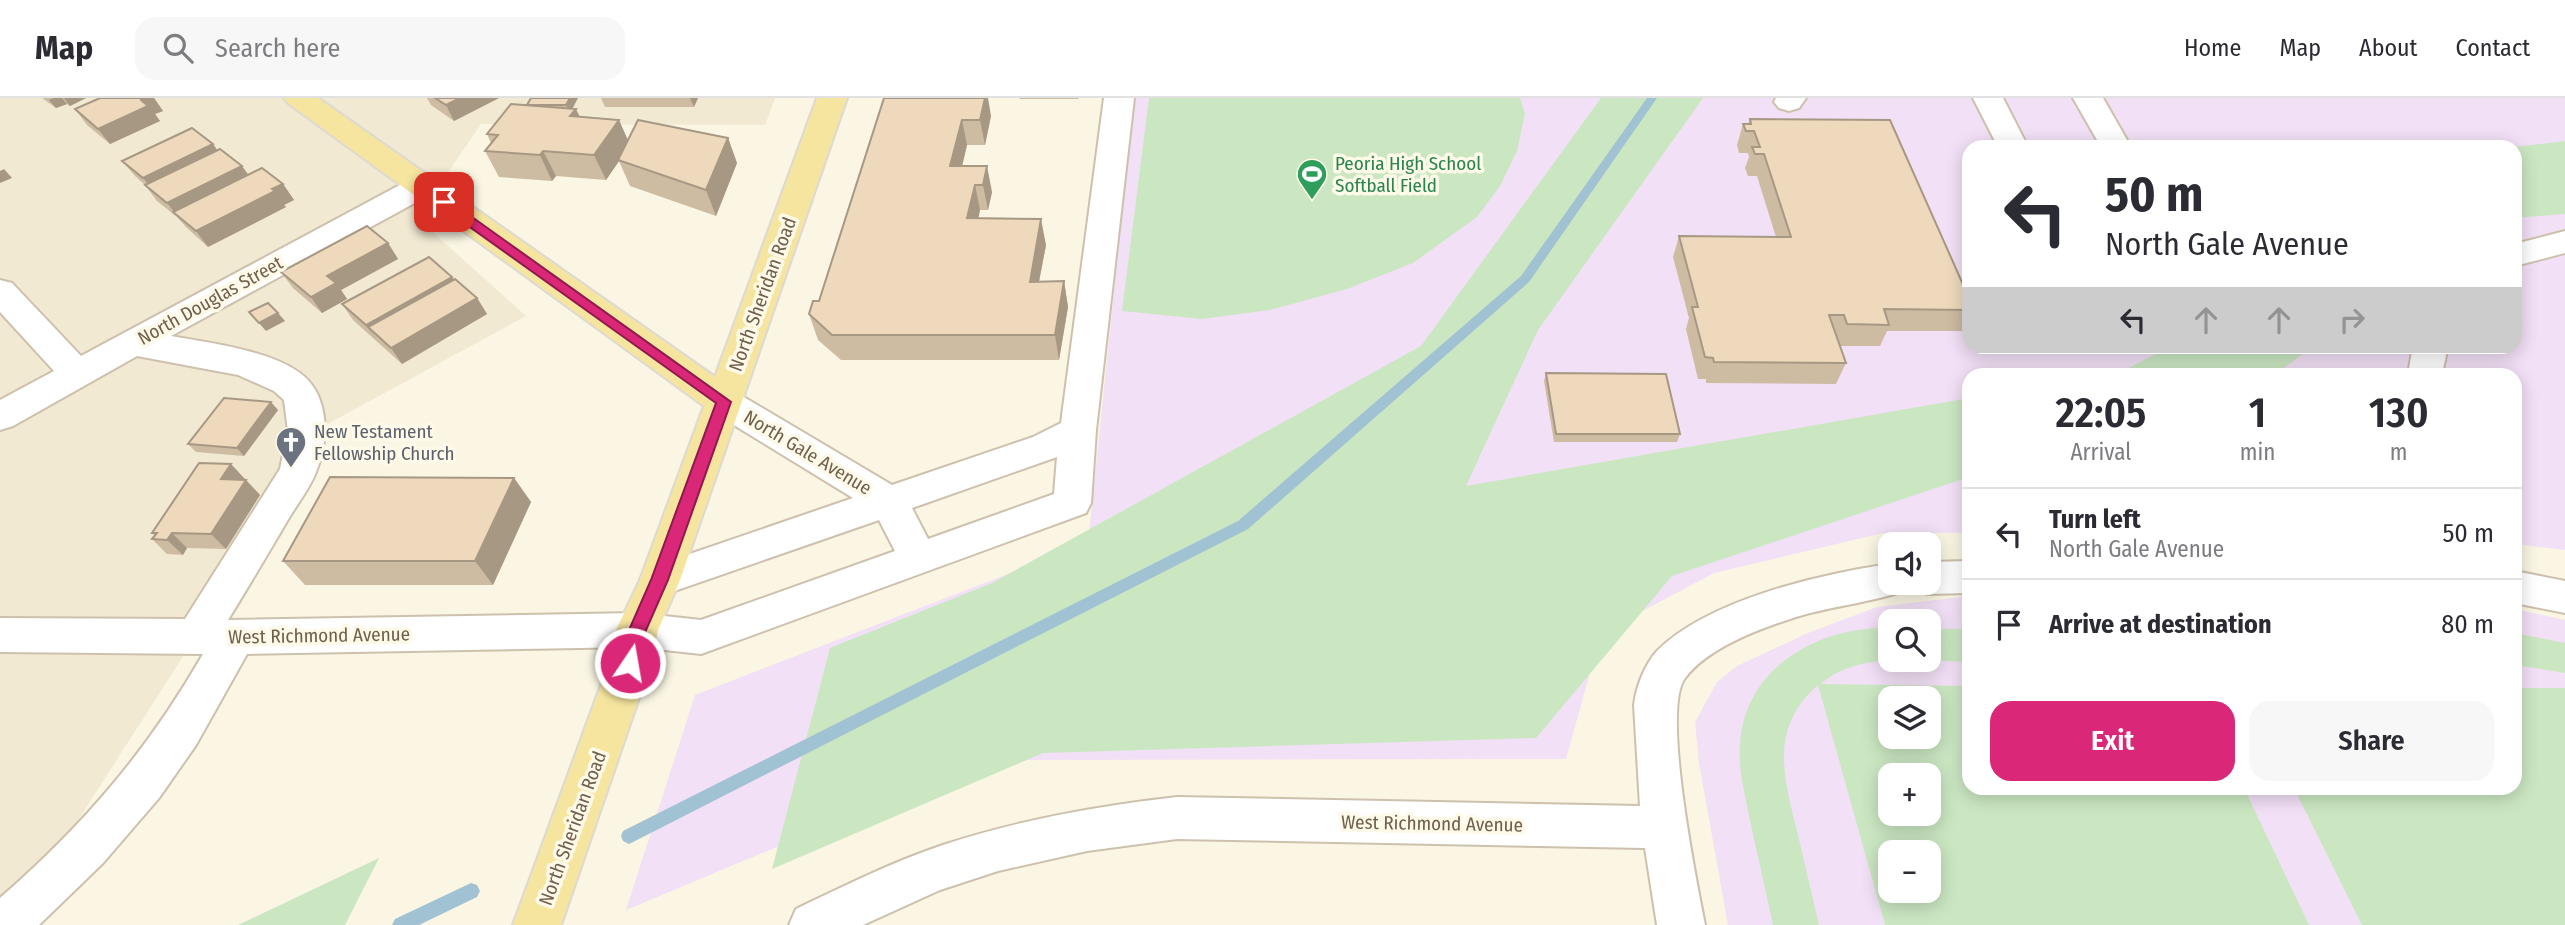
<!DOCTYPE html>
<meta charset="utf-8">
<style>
:root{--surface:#fff;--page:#f7f7f7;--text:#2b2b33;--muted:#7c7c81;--line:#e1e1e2;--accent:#db2777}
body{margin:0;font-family:"Fira Sans Condensed",sans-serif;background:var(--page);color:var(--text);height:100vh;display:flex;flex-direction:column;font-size:26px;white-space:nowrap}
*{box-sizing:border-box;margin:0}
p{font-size:23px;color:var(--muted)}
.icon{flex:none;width:38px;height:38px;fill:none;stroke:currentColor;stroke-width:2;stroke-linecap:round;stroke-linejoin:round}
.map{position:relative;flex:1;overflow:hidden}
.panel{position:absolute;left:1962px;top:270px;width:560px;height:427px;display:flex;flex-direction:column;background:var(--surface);border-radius:21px;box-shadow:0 4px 18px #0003}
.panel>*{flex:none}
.guide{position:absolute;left:1962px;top:42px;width:560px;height:214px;border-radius:21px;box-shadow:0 4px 18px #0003;background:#fff;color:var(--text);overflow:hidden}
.tools{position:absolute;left:1878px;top:434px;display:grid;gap:14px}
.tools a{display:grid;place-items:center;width:63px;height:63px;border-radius:14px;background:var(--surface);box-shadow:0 4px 18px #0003;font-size:35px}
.pin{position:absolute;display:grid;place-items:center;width:60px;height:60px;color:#fff;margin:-30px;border-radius:14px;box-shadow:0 4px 10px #0006}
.me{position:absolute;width:77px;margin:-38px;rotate:12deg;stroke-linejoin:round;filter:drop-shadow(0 0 5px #0008)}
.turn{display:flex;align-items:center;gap:24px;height:147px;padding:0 28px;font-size:32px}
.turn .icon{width:91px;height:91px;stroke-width:2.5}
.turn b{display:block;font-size:49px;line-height:60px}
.lanes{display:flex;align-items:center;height:66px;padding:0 28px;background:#0003;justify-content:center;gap:35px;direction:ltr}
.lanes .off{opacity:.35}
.eta{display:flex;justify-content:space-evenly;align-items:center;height:119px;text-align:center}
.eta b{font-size:42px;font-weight:600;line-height:49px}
.primary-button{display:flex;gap:14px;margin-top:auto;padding:14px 28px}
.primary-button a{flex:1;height:80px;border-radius:21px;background:var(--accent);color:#fff;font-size:28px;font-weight:600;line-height:80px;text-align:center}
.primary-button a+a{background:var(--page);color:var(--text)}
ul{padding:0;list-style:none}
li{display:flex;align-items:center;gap:21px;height:91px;padding:0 28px;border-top:2px solid var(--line)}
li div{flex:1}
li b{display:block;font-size:26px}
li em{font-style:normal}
header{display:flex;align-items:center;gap:42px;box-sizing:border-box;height:98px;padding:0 35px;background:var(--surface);border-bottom:2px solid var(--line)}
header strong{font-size:33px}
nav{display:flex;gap:38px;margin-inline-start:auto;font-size:24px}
.search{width:490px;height:63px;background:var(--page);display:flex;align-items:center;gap:18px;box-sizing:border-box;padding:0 24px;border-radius:21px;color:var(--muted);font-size:26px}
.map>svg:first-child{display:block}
</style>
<header>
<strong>Map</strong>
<div class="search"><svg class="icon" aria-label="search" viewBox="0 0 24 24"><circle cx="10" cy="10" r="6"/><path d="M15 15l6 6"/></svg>Search here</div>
<nav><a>Home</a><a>Map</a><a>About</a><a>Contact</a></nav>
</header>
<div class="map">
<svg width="2565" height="827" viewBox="0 0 2565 827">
<rect width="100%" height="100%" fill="#faf6e3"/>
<path fill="#f1e9d2" d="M0 0H775L765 27 481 26 417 120 526 218 324 328 205 524 11 827H0Z"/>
<g fill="#f2e0f6" fill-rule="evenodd">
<path d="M1134 0H2565V452L2515 446V276H1969V435H1883L1714 475 1601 535 1566 661 985 662 626 812 695 597 1088 445ZM1969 49H2515V248H1969Z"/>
<path d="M1969 498V690H2515V511L2565 522V827H1728L1699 665 1695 624 1717 584 1737 568 1808 535 1877 509ZM1890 523H1928V562H1890ZM1890 600H1928V639H1890ZM1890 677H1928V716H1890ZM1890 754H1928V793H1890Z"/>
</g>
<g fill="#cbe7c2" fill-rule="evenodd">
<path d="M1149 0H1520L1525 16 1517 53 1500 88 1477 119 1413 165 1347 191 1270 212 1202 221 1122 213Z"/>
<path d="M1601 0H1703L1538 232 1466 388 1969 300V379L1672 478 1536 640 1043 655 772 771 830 550 992 485 1421 248Z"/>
<path d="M2565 43V116L2515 120 2513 49Z"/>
<path d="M2169 249V248L2312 249 2276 276H2105L2121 274Z"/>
<path d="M1877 530H1890V562H1928L1929 531H1969V564C1923 563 1857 553 1821 586L1969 588V690H2244L2309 827H1885L1818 587C1768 631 1784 680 1798 737 1805 767 1812 797 1819 827H1773C1766 794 1758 760 1751 727 1746 701 1738 674 1740 647 1744 573 1810 534 1877 530ZM1928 600V639H1890V600ZM1928 677V716H1890V677ZM1928 754V793H1890V754Z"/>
<path d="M2515 535 2565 545V575L2515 567Z"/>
<path d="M2515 590H2565V827H2362L2294 690H2515Z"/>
<path d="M379 760 345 827H238Z"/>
</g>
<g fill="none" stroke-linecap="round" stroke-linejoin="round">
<g fill="#a0c2d3" fill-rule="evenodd">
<path d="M1647 0H1657L1529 184 1248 431 635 743 629 746 623 743 621 738 623 733 1238 423 1521 178Z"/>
<path d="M471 785 477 787 480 793 477 799 419 827H392L395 821Z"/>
</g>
<g stroke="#cdc1ad" stroke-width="4">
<g id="minor">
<path d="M1104 0H1134L1096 332 1091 405 1086 415 701 556 637 549 247 556 196 647 159 700 103 765 39 827H0V800C84 727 148 652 203 556L0 554V520L185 521 280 371 288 333 284 302 274 293 238 277 137 258 13 328 0 332V302L54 273 0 214V182L12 185 81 258 411 81 422 78 433 81 438 88 433 95 171 238C210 245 268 252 300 275 330 297 329 342 316 374 310 390 298 405 289 420 269 454 249 488 228 522L637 515 701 522 895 453 879 422 660 498 646 493 640 482 646 471 853 400 711 313 706 304 711 295 724 291 737 295 892 387 1033 339 1061 325ZM1057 359 1054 396 928 441 912 410Z"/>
<path d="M1776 0H1806L1799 10 1789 13 1779 10 1774 4Z"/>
<path d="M1973 0H2003L2028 49H1998Z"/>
<path d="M2073 0H2103L2131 49H2101Z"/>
<path d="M2565 133V155L2515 168V146Z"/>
<path d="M2413 248H2448L2442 276H2408Z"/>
<path d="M1969 463V495L1928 496 1914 491 1910 485H1928V464Z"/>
<path d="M1890 466V485H1909L1904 493C1869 505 1831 508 1796 519 1759 531 1709 549 1685 580 1661 611 1697 785 1705 827H1657L1645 750 1177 741 1087 753 998 773 940 792 863 827H789L796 811C844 788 892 764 943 747 1019 722 1097 708 1177 699L1640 708 1634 607C1636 589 1645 566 1657 553 1708 502 1820 476 1890 466Z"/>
<path d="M2515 473 2565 483V515L2515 505Z"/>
</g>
</g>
<g stroke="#ddd9d4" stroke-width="4">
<path id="major" d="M284 0H318L715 279 817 0H847L680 482 658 532 651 565 561 827H513L609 565 616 532 640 482 704 308 289 6Z"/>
</g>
<use href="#minor" fill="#fff" fill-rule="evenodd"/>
<use href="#major" fill="#f5e59f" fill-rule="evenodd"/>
</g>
<g fill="#cdbba2">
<path d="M42 0H86L70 8 67 6 56 10Z"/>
<path d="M100 0H154L163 13 155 16 160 23 110 46 87 27 75 11Z"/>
<path d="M427 0H499L454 23 431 7Z"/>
<path d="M531 0H578L572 11 580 19 619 22 628 43 728 40 737 65 716 118 630 88 619 63 606 82 556 78 552 83 499 79 485 53 491 45 487 36 527 7Z"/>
<path d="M601 0H698L694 9H605Z"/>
<path d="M884 0 991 18 985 47H967L962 68 992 94 988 112H980L978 120 1046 147 1039 184 1064 183 1068 209 1059 262H841L818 242 809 216 819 203Z"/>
<path d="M1019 0H1079L1078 1H1020Z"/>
<path d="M1750 21 1969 212V222L1963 233H1887L1880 248H1840L1846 265 1836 286 1706 285V281H1698L1686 231 1689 220 1673 159 1679 138 1776 139 1757 78H1748L1745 70 1749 59 1748 55H1739L1737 47 1743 26H1748Z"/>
<path d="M213 46 217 52 248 77 283 86 294 102 284 107 286 109 208 149 186 129 177 119 157 103 145 87 135 78 122 63Z"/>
<path d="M388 145 398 161 341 192 347 201 322 215 293 190 281 174Z"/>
<path d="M454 182 477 200 487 216 402 266 353 222 342 206Z"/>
<path d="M1546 275 1680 336 1677 344H1554L1544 283Z"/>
<path d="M278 312 244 358 196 354 188 346Z"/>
<path d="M514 380 531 404 493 487H305L283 463Z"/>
<path d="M245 381 260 397 226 451 187 450 183 457 167 456 152 441 155 438 152 435Z"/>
</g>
<g fill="#a79884">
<path d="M54 0H62L67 6 56 10 49 2Z"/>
<path d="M64 0H86L70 8Z"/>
<path d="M145 0H154L163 13 155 16 160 23 110 46 98 31Z"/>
<path d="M460 0H499L454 23 446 7Z"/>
<path d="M570 0H578L570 15 566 7Z"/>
<path d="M690 0H698L694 9Z"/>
<path d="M985 0H988L991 18 985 47 980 22Z"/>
<path d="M576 11 588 36 570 18Z"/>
<path d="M619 22 630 47 606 82 594 57Z"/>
<path d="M962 22 967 47 956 94 950 68Z"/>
<path d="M728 40 737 65 716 118 706 92Z"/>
<path d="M213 46 224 62 156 95 143 80Z"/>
<path d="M543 53 556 78 552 83 540 57Z"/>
<path d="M242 68 253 83 176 116 167 105Z"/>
<path d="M987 68 992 94 988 112 983 87Z"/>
<path d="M4 71 12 80 0 85V73Z"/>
<path d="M283 86 294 102 284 107 286 109 208 149 196 133Z"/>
<path d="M975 87 980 112 973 146 967 120Z"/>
<path d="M1041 121 1046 147 1034 209 1030 184Z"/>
<path d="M388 145 398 161 341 192 347 201 322 215 311 199 327 178Z"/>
<path d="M452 179 462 195 368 229 377 243 366 227Z"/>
<path d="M1064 183 1068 209 1059 262 1055 237Z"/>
<path d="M477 200 487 216 402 266 391 250Z"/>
<path d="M278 215 285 223 266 233 259 225Z"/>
<path d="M271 304 278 312 244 358 237 350Z"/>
<path d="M231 366 245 381 235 396 221 381Z"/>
<path d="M514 380 531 404 493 487 475 463Z"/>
<path d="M246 382 260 397 226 451 211 436Z"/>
<path d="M172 435 187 450 183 457 167 442Z"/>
</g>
<g fill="#eed9bc" stroke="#a79884" stroke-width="2">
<path d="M100 0H145L141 2 148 8 98 31 75 11Z"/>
<path d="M435 0H460L446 7Z"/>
<path d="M531 0H570L566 7H527Z"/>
<path d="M884 0H985L980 22H962L950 68H987L983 87H975L967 120 1041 121 1030 184 1064 183 1055 237H832L809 216 813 203H819Z"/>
<path d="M511 6 576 11 570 18 619 22 594 57 543 53 540 57 485 53 498 37 487 36Z"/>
<path d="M1750 21 1890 22 1969 200V212L1884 211 1889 227 1847 226 1844 217H1829L1846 265 1714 264 1713 260 1705 259 1692 209H1698L1679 138 1791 139 1764 56H1755L1752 49H1760L1754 33H1746L1743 26H1751Z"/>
<path d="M638 22 728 40 706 92 618 62Z"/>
<path d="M192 30 213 46 143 80 122 63Z"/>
<path d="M220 51 242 68 167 105 145 87Z"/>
<path d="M262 70 283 86 272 91 275 93 196 133 173 114Z"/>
<path d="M367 128 388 145 327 178 336 185 311 199 281 174Z"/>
<path d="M429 159 452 179 366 227 342 206Z"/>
<path d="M455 181 477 200 391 250 368 229Z"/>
<path d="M268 205 278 215 259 225 249 214Z"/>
<path d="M1546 275 1666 276 1680 336H1556Z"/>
<path d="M224 300 271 304 237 350 188 346Z"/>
<path d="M199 365 231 366 221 381 246 382 211 436 172 435 167 442 152 441 157 435H152Z"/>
<path d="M330 379 514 380 475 463H283Z"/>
</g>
<path fill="#db2777" stroke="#8e194d" stroke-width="2" d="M444 99 731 304 668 482 646 532 636 570 630 572 624 570 622 565 629 532 651 482 716 305 439 107 437 104Z"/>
<defs>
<g id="stadium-pin" transform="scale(1.575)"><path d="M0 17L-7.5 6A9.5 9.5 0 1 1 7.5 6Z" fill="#2e9e5b" stroke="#fef9e8"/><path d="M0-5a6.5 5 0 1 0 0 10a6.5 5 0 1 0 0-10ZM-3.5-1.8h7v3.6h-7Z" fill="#fff"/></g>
<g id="church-pin" transform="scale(1.575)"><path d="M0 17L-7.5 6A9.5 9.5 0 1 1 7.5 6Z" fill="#6b7280" stroke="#fef9e8"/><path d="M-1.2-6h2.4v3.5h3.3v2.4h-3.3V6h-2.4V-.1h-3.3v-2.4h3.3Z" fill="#fff"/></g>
</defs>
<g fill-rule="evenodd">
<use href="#stadium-pin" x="1312" y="76"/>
<use href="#church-pin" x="291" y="344"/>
</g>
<g text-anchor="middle" stroke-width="7" stroke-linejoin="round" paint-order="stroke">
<g font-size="19" fill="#27864d" stroke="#fef9e8" text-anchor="start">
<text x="1335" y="72">Peoria High School<tspan x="1335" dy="22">Softball Field</tspan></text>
</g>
<g font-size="19" fill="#705f4b" stroke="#fef9e8">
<text transform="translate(762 196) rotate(-70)" y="7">North Sheridan Road</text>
<text transform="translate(210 202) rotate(-29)" y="7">North Douglas Street</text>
<text transform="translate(808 354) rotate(31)" y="7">North Gale Avenue</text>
<text transform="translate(319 537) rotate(-1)" y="7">West Richmond Avenue</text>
<text transform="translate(1432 725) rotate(1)" y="7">West Richmond Avenue</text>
<text transform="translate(572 730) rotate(-70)" y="7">North Sheridan Road</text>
</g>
<g font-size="19" fill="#5b616d" stroke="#fef9e8" text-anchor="start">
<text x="314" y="340">New Testament<tspan x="314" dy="22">Fellowship Church</tspan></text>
</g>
</g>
</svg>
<div class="tools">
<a><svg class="icon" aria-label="sound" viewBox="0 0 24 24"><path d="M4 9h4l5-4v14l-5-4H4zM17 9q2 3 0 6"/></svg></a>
<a><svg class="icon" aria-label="search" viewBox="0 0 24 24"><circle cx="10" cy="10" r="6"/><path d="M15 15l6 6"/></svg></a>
<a><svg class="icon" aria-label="layers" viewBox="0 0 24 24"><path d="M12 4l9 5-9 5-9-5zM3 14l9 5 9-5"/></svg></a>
<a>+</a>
<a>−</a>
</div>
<div class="pin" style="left:444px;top:104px;background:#d93025"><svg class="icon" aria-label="arrive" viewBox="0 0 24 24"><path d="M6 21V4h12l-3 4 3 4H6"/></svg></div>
<svg class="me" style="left:630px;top:565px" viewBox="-20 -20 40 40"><circle r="17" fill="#db2777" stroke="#fff" stroke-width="3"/><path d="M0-11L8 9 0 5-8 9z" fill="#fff"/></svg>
<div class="guide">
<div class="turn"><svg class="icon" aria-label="left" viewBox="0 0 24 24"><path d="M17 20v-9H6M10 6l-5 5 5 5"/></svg><div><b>50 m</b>North Gale Avenue</div></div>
<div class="lanes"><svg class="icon" aria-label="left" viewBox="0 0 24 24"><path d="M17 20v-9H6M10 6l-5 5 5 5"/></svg><svg class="icon off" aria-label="ahead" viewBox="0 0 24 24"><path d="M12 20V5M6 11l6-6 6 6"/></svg><svg class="icon off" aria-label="ahead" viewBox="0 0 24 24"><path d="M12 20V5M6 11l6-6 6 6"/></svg><svg class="icon off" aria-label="right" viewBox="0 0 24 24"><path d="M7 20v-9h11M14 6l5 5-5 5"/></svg></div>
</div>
<section class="panel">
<div class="eta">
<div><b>22:05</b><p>Arrival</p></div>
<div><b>1</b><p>min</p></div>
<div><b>130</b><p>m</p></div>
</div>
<ul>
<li><svg class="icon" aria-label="left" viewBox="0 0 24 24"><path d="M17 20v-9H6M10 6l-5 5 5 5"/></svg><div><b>Turn left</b><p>North Gale Avenue</p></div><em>50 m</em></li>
<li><svg class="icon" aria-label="arrive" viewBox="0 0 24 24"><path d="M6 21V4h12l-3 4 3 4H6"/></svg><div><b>Arrive at destination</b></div><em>80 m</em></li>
</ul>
<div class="primary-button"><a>Exit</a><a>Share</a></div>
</section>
</div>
